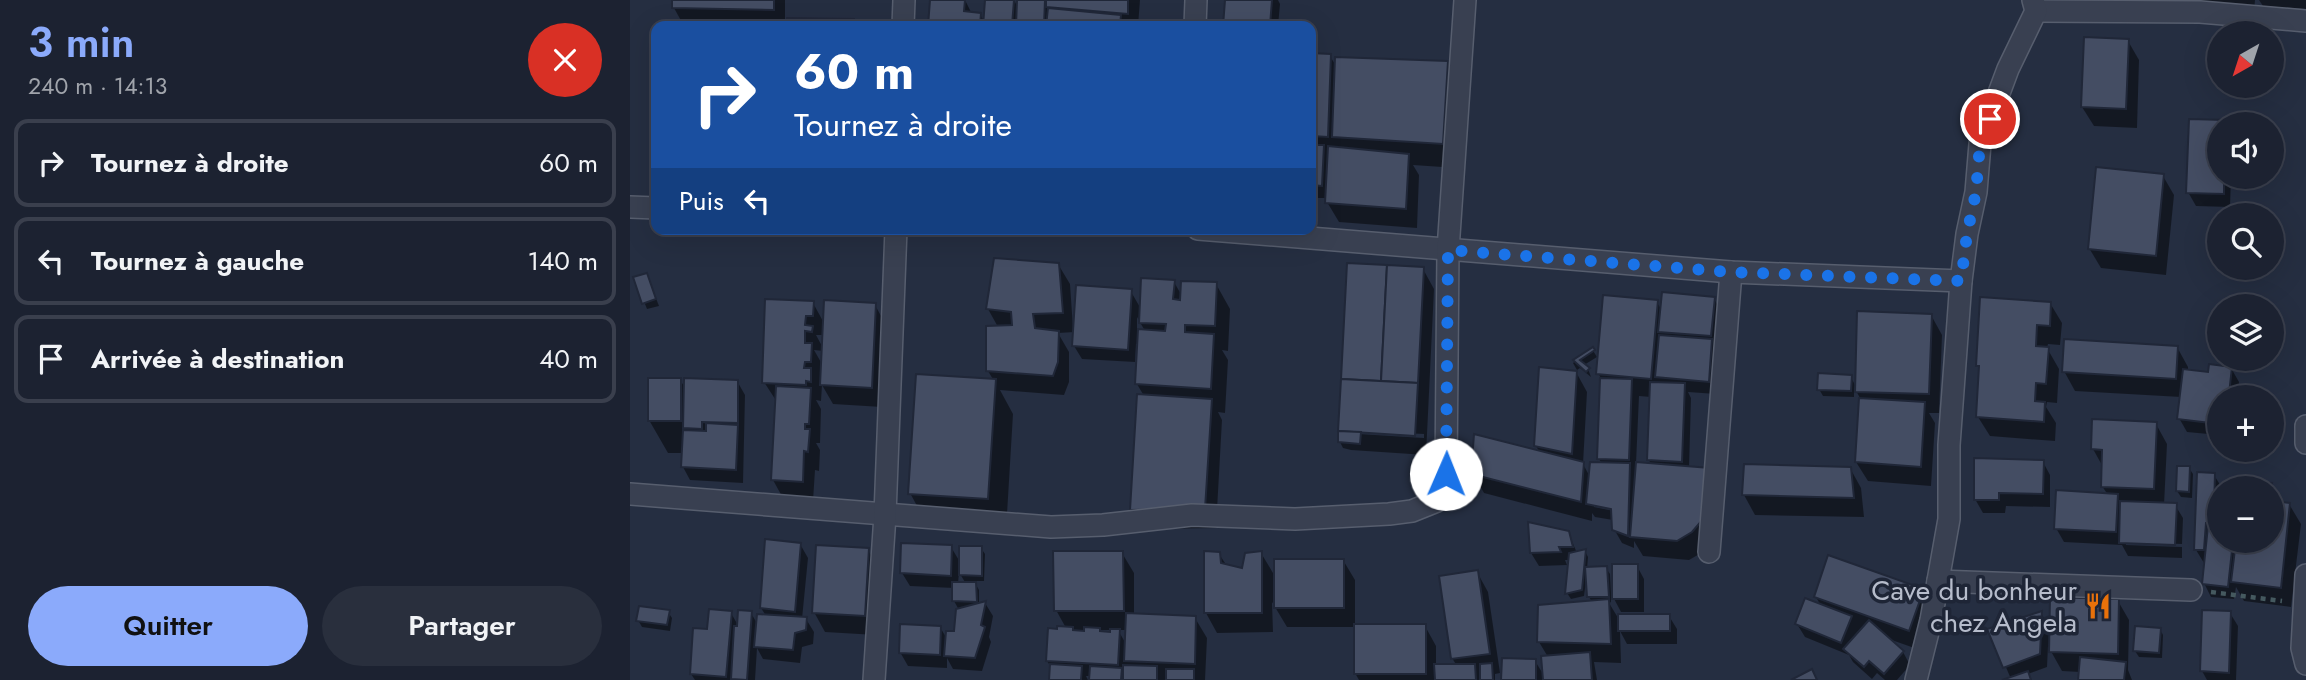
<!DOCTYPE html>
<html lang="fr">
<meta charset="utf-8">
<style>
:root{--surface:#1c2231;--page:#292f3d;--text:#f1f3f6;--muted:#a0a4ab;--line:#3a3f4d;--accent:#8baafb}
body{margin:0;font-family:Jost,sans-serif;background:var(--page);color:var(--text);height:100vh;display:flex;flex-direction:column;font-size:26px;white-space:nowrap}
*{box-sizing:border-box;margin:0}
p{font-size:23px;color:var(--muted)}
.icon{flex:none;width:38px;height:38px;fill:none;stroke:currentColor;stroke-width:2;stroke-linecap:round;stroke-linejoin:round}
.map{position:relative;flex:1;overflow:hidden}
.drawer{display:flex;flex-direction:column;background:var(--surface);width:630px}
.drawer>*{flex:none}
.hud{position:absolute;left:21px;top:21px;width:665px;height:214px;border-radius:14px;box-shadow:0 7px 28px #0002,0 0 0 2px var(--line);background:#1a4fa0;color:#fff;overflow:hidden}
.needle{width:46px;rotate:219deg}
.tools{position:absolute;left:1577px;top:21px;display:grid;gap:14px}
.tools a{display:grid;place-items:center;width:77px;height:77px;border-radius:50%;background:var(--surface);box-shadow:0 7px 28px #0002,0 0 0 2px var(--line);font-size:35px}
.pin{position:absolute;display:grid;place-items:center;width:60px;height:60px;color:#fff;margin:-30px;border:4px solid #fff;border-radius:50%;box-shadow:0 2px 7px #0007}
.me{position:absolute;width:77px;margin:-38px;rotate:1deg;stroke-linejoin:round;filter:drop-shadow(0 0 5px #0008)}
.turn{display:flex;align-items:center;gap:24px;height:147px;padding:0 28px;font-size:32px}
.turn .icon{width:91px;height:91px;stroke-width:2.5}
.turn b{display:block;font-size:49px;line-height:60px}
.then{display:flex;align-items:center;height:66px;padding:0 28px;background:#0003;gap:14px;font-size:26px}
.round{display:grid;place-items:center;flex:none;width:74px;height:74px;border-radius:37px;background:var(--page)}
.headline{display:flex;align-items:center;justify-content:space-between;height:119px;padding:0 28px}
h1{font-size:42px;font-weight:600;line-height:52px;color:var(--accent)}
.primary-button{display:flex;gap:14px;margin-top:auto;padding:14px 28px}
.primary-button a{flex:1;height:80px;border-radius:42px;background:var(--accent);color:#111;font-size:28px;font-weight:600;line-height:80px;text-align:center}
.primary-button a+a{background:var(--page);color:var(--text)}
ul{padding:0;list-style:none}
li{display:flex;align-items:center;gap:21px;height:88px;margin:0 14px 10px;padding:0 14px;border:4px solid var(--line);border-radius:14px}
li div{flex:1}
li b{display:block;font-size:26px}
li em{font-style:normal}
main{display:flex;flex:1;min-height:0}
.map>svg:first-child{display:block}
</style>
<main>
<section class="drawer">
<div class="headline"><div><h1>3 min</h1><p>240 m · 14:13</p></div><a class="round" style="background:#d93025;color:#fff"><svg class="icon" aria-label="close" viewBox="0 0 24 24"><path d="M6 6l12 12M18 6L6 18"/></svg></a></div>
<ul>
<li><svg class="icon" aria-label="right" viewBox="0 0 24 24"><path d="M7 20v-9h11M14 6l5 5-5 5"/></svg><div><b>Tournez à droite</b></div><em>60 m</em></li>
<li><svg class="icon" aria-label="left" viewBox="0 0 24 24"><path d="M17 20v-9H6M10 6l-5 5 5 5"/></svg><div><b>Tournez à gauche</b></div><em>140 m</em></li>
<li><svg class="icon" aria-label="arrive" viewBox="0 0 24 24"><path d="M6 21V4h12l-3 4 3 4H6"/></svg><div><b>Arrivée à destination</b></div><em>40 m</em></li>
</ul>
<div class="primary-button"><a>Quitter</a><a>Partager</a></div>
</section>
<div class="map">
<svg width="1676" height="680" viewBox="0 0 1676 680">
<rect width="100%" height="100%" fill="#252e41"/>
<g fill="#0007" fill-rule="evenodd">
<path d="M44 0H155V26H54L44 8Z"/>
<path d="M302 0H335L342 14H350L355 23 357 0H384L388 8 389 0H415L418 5V0H510L508 26H299Z"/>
<path d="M597 0H648L650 4 648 26H595Z"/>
<path d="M1547 0H1625L1624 11 1549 5Z"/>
<path d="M1629 0H1676V9L1633 6Z"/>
<path d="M1498 41 1509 60 1507 128 1464 126 1452 107Z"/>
<path d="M681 55 700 56 706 66 817 63 831 88 827 168 783 165 789 175 787 228 709 222 697 202V198H681Z"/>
<path d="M1560 121 1595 122 1596 124H1589V177H1601L1600 207 1566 206 1558 192Z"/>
<path d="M1533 176 1544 195 1536 275 1471 268 1459 248Z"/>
<path d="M170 229H224V233L172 232Z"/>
<path d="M428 264 440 284 443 328 500 290 511 309 544 282 552 296 586 284 600 309 598 351 592 350 598 360 595 413 588 412 592 420 586 528 513 529 502 510 514 396 507 384 509 344H506L505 362 452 359 444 346 445 332 428 333 439 352V382L434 395 370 390 383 414 376 531 298 526 280 493 364 381 358 371 368 327 358 309ZM507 317 515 331H507Z"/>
<path d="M719 265 793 269 804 289 796 455 721 450 713 448 710 442ZM729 431 794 434V438L729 434Z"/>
<path d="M17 275 29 306 17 309 5 279Z"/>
<path d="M1084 298 1091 312 1086 394 1058 392 1061 398 1059 468 1078 470 1073 552 1059 560 1013 556 1004 541V548L992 543 984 529 983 520 965 517 962 513V521L854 493 843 473 910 453 906 446 946 372 957 392 953 464 960 477 972 464 969 459 972 380 968 373 1027 302 1032 311ZM1009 396 1021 397 1019 460 1021 465 1006 464ZM964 504 990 509 989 512 964 507Z"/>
<path d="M183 303 194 323 245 305 256 325 252 407 203 404 192 385 191 401 186 400 191 409 190 443H186L190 450 189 471 185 470 183 501 154 500 143 480 147 402 134 382ZM186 335H194L193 348ZM184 350 193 351 192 364Z"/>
<path d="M1420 303 1432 323 1430 345 1418 344 1417 348 1429 369 1427 403 1417 402 1416 407 1426 423 1425 441 1360 436 1348 417 1351 371 1348 365Z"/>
<path d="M1301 315 1312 335 1309 413H1299L1305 423 1301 486 1238 481 1226 462 1230 398 1224 387V397L1193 396 1189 389 1221 377 1226 387Z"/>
<path d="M1547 347 1558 367V372L1579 374 1601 368 1609 382 1607 397H1589V435L1557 432 1549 418 1551 397 1445 391 1434 371Z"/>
<path d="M962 349 967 357 954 365 958 369 961 377 950 368 947 370 943 363Z"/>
<path d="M50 380 56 389 107 381 115 395 113 483 60 480 53 467V453H38L19 420Z"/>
<path d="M1526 424 1537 444 1534 505H1545L1553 518 1552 544 1496 542V545L1552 547V558L1498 556 1492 545 1434 542 1426 528 1478 495 1472 486 1473 467 1463 449Z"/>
<path d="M1413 462 1420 475V507L1376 506 1375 513H1353L1345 499Z"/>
<path d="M1220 468 1231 488 1234 517 1125 515 1114 495Z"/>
<path d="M1559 468 1563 474 1562 498 1551 497 1547 491Z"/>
<path d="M1584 475 1592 488H1589V541H1642V488H1596V484H1641L1648 498V503L1659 504 1671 524 1661 607 1614 601 1606 587 1604 599 1581 597 1574 583 1576 563H1574L1566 550Z"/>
<path d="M938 532 947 553 955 551 958 557 957 569 976 568 980 574 981 592H984L1007 566 1014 579V612H991L981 593V602L979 603 990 621 1039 616 1047 629V644H997L990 631 991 663 964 662 967 680H873L905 661 915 677 918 657 909 642 962 602 959 597 958 582 956 581 954 596 941 599 937 593 940 560H935L937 565 909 566 901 553Z"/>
<path d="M170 544 178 558 172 619H176L184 632 183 644 172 647 170 663 133 659 127 648 125 680H65L61 674 79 631 101 613 109 627 121 613 128 625 136 616 131 608Z"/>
<path d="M321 547 330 562 351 548 355 554 354 581H344L349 590V605L355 603 363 616 359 637 361 642 352 671 323 669 317 658V668L278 666 270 652 310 627 317 639 326 633 329 610 324 601V588L280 586 272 573ZM329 572 336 584H328Z"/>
<path d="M238 550 249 569 246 635 195 632 184 612Z"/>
<path d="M492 553 504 573V615L565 618 577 638 575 680H461V676H456L458 680H420L421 667 417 661 436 628 426 610ZM469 630H482L481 634 471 633ZM488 630H497L496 644Z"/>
<path d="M631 553 646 578 713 560 725 580V626H795L806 646V666H827L822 658 847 572 858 592 870 673 865 674V680H729L725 673V627H657L642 602 643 632 587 633 576 613 589 554 597 566 613 570Z"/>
<path d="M1293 590 1304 610 1290 650 1256 638 1273 652 1280 665 1267 680H1255L1247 673 1242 679 1223 662 1219 655 1175 637 1167 624 1191 606 1186 597Z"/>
<path d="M1488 601 1499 620 1498 670 1502 680H1449L1450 672 1432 671 1418 646 1417 667 1398 674 1402 680H1377L1381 679 1360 630 1411 613 1421 631Z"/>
<path d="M38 612 42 618 40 631 12 627 8 620Z"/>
<path d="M1600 613 1608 626 1606 680H1577L1572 671Z"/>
<path d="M1530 629 1533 635 1532 658 1509 657 1505 651Z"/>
</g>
<g fill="#444d63" stroke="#202738" stroke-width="2">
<path d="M42 0H144V10L42 8Z"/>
<path d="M300 0H335L334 11 351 13 350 26H298Z"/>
<path d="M355 0H384L382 26H353Z"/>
<path d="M387 0H415L414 26H386Z"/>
<path d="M416 0H498V14L416 7Z"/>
<path d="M595 0H642L640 26H593Z"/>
<path d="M418 8 491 15 490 26H416Z"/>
<path d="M157 18 224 19V26H157Z"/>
<path d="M1454 37 1499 39 1496 109 1451 107Z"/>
<path d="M681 53 701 54 698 137 681 136Z"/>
<path d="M705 57 818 61 813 144 702 137Z"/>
<path d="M1559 119 1596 120 1595 124H1589V177H1594V194L1556 193Z"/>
<path d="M681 145H694L692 186 681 185Z"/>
<path d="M698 146 779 154 776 209 695 203Z"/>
<path d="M1466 167 1534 174 1526 256 1458 249Z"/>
<path d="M364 258 429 263 433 313 403 314 405 328 429 331 428 362 423 376 356 371V326L382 325 381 312 356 309Z"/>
<path d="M717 263 757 265 751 381 711 379Z"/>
<path d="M757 265 794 267 788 383 751 381Z"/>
<path d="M17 273 26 299 12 304 3 277Z"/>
<path d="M511 278 545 280 543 299 550 300 551 281 587 282 585 326 555 325V332L584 334 581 389 505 384 508 329 535 331 536 324 509 323Z"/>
<path d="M446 285 502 289 498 350 442 346Z"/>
<path d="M1032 292 1085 297 1081 336 1028 332Z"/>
<path d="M973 295 1028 300 1021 379 966 374Z"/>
<path d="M1350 297 1421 302 1420 326 1407 325 1406 346 1419 347 1416 384 1406 383 1405 401 1415 402 1414 422 1346 417 1349 366H1346Z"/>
<path d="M135 299 184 301 183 316H176L175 325 183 326 182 332 175 331V343H182L181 362H175L174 368H181V382L176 381V385L132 383Z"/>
<path d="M194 300 246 303 242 388 190 385Z"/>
<path d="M1227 311 1302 314 1299 394 1225 392Z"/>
<path d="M1029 335 1082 339 1079 382 1025 377Z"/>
<path d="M1434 339 1548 346 1546 379 1432 372Z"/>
<path d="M963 347 965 350 950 360 960 368 956 372 943 360Z"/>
<path d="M1579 364 1602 367 1599 394 1592 393 1591 397H1589V424L1547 419 1553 369 1578 372Z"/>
<path d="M909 367 947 371 942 454 904 446Z"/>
<path d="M1188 373 1222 375 1221 391 1187 390Z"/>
<path d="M286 374 366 379 358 499 278 494Z"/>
<rect x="18" y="378" width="33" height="43"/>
<path d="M54 378 108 380V423L72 422V429L53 428Z"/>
<path d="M970 378 1002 379 999 460 967 459Z"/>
<path d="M711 379 788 383 785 436 708 431Z"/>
<path d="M1020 382 1055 383 1052 462 1017 460Z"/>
<path d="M146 386 181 388 179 424H175V429H180L178 452 174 451 173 482 141 480Z"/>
<path d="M507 394 582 399 575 509 500 510Z"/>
<path d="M1229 398 1295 402 1291 467 1225 462Z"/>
<path d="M1462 419 1527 422 1524 489 1471 487 1472 450 1461 449Z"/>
<path d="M76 423 108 425 106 470 51 467 53 430 76 431Z"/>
<path d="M708 431 731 432 730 444 708 442Z"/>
<path d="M844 434 954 462 951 502 841 474Z"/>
<path d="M1344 458 1414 460 1413 494 1369 493V500H1344Z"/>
<path d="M960 462 1000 463 998 536 982 530 981 509 956 504Z"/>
<path d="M1006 462 1080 468 1074 518 1062 532 1047 541 1000 537Z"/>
<path d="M1114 464 1221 467 1224 498 1112 495Z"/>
<path d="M1547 466H1560L1559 492 1546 491Z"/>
<path d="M1567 472 1585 473 1584 510H1581V523H1576L1574 550H1564Z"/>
<path d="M1595 482 1642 483 1641 488H1595Z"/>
<path d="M1426 490 1488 494 1486 532 1424 529Z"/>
<path d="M1490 501 1547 503 1545 545 1489 543Z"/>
<path d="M1643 501 1660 503 1651 588 1601 582 1606 541H1642Z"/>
<path d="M898 522 939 531 943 547H929L931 552 900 553Z"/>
<path d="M1578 526 1589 527V541H1603L1598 587 1572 584Z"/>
<path d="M135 539 171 543 165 612 130 608Z"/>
<path d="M271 543 322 545 321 576 270 573Z"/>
<path d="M186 545 239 548 235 616 182 613Z"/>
<path d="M329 546H352V576L329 575Z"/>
<path d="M956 549 952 590 935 594 939 553Z"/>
<path d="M423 551H493L494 611H424Z"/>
<path d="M574 551 590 552 591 563 612 568 615 553 632 551V613H574Z"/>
<path d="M1198 555 1294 589 1279 631 1184 597Z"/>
<rect x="644" y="559" width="70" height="49"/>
<rect x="982" y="564" width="26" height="35"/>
<path d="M977 566 979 597H957L955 567Z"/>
<path d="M848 570 860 654 821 659 809 576Z"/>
<path d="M322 582H346L347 602 322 601Z"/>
<path d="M1420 597 1489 599 1488 654 1419 652Z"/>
<path d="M1175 598 1222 616 1211 643 1165 624Z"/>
<path d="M979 599 981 644 907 642 908 605Z"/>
<path d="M356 601 351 625 355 627 345 658 314 656 316 631H324L326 609Z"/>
<path d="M9 606 40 610 37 625 6 621Z"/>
<path d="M79 609 102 611 96 677 60 674 63 628 77 629Z"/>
<path d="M108 610 122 611 117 680 101 679 104 626H107Z"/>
<path d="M1572 610 1601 611 1599 673 1570 671Z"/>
<path d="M1412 611 1410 654 1373 668 1357 629Z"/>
<path d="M496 613 566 616 565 664 494 661Z"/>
<path d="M127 614 177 617 176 630 165 633 163 650 124 647Z"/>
<rect x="988" y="614" width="52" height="17"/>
<path d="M1239 620 1274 651 1254 674 1239 661 1234 667 1213 649Z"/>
<path d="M270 624 311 626 310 655 269 653Z"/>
<rect x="724" y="624" width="72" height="50"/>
<path d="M427 626 443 627V630L454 631V627L470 628V631L480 632V629H490L488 665 416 661 418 628 427 629Z"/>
<path d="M1505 626 1531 628 1529 653 1503 651Z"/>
<path d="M960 652 962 680H913L911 656Z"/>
<path d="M1450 657 1496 662 1494 680H1448Z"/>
<path d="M872 658 906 659V680H871Z"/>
<path d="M862 663 863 680H850V664Z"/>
<path d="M420 664 452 666 451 680H419Z"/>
<path d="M804 664H845L846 680H805Z"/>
<path d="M493 665 527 666V680H493Z"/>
<path d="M460 666 492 668 491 680H459Z"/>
<rect x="536" y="669" width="28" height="11"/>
<path d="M1182 669 1187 680H1161Z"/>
<path d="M1398 671 1401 680H1372Z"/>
</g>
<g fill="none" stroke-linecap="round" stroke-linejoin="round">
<g stroke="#575e6e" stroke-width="24">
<g id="minor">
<path d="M1406 11 1570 12 1676 21"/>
<path d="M273 26 274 0"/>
<path d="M565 26 566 0"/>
<path d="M0 207 26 208"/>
<path d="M568 229 1101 272 1331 281"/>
<path d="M1676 426V443"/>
<path d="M0 494 421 527 473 525 562 515 665 519 759 514 782 511 807 501 816 474 818 250 835 0"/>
<path d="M1079 552 1101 272"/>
<path d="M1676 575 1672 648 1676 664"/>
<path d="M1308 581 1561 590"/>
<path d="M244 680 255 515 266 229"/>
<path d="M1286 680 1301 620 1319 519V445L1331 281 1337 234 1346 192 1350 144 1378 69 1406 11 1403 0"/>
</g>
</g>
<path stroke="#45595f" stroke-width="4.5" stroke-dasharray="5 5" stroke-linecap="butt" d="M1581 592 1652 601"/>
<use href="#minor" stroke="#394051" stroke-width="21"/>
</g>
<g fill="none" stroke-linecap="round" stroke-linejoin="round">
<path stroke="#1a73e8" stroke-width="12" stroke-dasharray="0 21.6" d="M816 474 818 250 1101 272 1331 281 1337 234 1346 192 1350 144 1360 119"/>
</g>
<defs>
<g id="restaurant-bare" transform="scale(2.1)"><path d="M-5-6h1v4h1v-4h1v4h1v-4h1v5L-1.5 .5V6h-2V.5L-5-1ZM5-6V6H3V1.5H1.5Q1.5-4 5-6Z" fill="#e8710a" stroke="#1e2536" stroke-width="2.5" paint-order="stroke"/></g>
</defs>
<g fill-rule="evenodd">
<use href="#restaurant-bare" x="1468" y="606"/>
</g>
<g text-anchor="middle" stroke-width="7" stroke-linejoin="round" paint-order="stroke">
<g font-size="28" fill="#b6bccb" stroke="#1e2536" text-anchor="end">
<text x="1447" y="600">Cave du bonheur<tspan x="1447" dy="32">chez Angela</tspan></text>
</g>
</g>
</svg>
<div class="tools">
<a><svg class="needle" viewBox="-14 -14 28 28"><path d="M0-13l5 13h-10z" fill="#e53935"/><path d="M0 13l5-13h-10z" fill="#a0a4ab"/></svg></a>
<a><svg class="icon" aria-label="sound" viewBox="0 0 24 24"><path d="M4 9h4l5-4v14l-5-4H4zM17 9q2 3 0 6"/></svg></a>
<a><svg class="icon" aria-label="search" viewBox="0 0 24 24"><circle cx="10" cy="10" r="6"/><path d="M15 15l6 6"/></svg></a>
<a><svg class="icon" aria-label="layers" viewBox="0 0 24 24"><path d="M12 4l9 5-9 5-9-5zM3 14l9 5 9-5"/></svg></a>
<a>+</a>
<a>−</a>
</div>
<div class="pin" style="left:1360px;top:119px;background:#d93025"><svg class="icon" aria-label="arrive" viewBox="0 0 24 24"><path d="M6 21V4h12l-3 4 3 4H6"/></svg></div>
<svg class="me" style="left:816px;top:474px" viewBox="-20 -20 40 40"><circle r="19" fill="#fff"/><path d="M0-13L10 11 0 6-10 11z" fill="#1a73e8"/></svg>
<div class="hud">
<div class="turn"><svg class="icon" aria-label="right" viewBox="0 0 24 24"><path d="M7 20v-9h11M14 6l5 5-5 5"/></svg><div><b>60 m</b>Tournez à droite</div></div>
<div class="then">Puis<svg class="icon" aria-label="left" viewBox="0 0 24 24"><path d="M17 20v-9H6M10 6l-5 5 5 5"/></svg></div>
</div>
</div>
</main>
